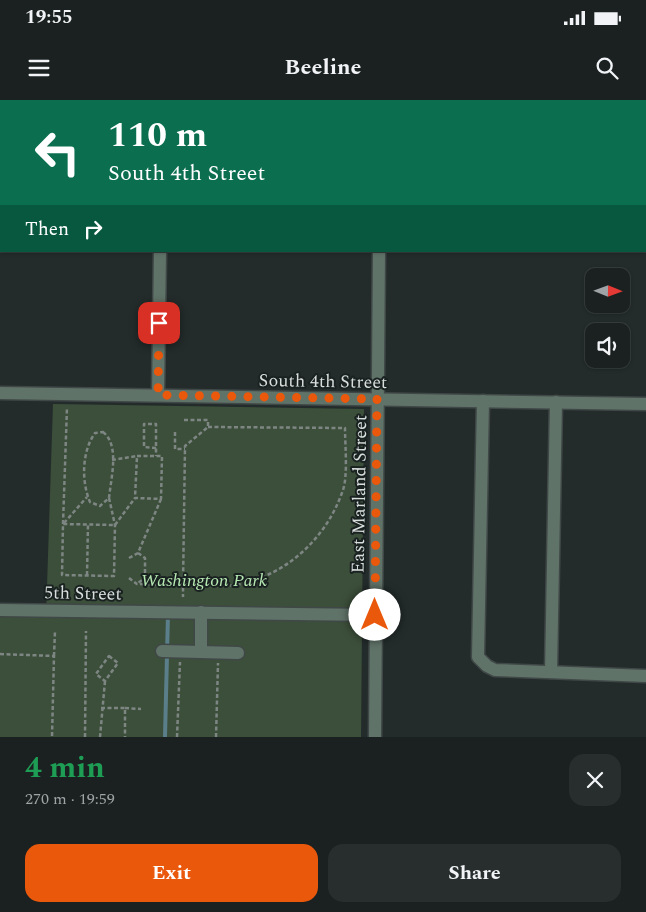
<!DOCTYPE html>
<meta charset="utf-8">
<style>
:root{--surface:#1a2120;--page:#272e2d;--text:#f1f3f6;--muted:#9fa3a5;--line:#383e3e;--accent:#ea580c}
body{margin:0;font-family:Spectral,serif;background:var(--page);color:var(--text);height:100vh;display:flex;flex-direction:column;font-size:19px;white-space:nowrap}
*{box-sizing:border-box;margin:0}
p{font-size:16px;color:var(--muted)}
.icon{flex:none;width:28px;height:28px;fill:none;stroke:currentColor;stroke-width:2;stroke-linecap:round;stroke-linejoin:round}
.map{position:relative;height:637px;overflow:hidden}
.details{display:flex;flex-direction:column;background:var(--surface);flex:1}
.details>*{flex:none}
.top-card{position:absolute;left:0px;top:0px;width:646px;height:152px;box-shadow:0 1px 4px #0004,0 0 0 1px var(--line);background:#0b6e4f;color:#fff;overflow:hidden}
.needle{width:32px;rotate:91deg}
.controls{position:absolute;left:585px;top:168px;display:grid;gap:10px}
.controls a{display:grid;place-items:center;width:45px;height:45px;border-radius:10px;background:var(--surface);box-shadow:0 1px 4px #0004,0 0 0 1px var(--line);font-size:25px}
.pin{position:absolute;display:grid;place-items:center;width:42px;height:42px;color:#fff;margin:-21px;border-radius:10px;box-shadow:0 2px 8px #0006}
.me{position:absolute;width:55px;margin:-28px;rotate:0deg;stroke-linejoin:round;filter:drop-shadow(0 0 4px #0008)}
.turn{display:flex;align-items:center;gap:18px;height:105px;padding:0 25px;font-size:22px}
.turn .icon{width:65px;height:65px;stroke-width:2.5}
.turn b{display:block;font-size:35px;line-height:42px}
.then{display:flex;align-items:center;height:48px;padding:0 25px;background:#0003;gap:10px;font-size:19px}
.round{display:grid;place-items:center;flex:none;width:52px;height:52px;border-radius:15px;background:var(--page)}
.summary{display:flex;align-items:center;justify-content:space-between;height:85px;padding:0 25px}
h1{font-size:30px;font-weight:700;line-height:38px;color:#1e9e55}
.cta{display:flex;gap:10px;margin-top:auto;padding:10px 25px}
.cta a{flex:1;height:58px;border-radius:15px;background:var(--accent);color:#fff;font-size:20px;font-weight:700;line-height:58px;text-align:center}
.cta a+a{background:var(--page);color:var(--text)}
.status{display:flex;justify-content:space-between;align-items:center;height:35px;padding:0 25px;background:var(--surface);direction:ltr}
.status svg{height:14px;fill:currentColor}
header{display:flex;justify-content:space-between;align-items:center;height:65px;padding:0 25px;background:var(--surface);font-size:22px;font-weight:700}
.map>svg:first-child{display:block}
</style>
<div class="status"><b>19:55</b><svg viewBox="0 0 49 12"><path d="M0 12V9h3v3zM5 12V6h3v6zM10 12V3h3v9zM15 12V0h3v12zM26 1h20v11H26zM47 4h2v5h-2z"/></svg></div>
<header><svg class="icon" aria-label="menu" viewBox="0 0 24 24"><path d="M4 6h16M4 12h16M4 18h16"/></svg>Beeline<svg class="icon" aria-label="search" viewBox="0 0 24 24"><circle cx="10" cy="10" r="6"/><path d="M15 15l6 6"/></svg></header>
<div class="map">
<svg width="646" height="637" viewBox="0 0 646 637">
<rect width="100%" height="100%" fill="#232c2b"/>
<path fill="#3c4f3a" d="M53 304 364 309 361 637H0V516L46 517Z"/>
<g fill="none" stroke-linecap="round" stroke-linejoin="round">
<path stroke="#5b7f8a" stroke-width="4" d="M165 637 168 514"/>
<g stroke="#404847" stroke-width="15">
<g id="minor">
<path d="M162 1V0"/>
<path d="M382 1V0"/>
<path d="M469 1V0"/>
<path d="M645 62H646"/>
<path d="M0 64H1"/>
<path d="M0 293 646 304"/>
<path d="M158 295 160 151"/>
<path d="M483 301 478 557 487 566 495 570 646 576"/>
<path d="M0 510 375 515"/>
<path d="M162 551 238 553"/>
<path d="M201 552V512"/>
<path d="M551 572 556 302"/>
<path d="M375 637 379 151"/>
</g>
</g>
<g stroke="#404847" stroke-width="18">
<g id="highway">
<path d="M632 0 634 1"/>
<path d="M645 11H646"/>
</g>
</g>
<g stroke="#7e8684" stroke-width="2.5" stroke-dasharray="4 2.5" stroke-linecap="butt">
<path d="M184 320H208V327"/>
<path d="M208 327 345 328C345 345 348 375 343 390 327 437 289 473 241 484 223 488 201 485 183 485L185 346Z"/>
<path d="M103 332C120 345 111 378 109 398L100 406 90 402C81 381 82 351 95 333Z"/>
<path d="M175 332V349H185"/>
<path d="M156 348 144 347V324H156V356"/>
<path d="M137 356H162L161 399 135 398Z"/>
<path d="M112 360 137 356"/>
<path d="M109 398 115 425 114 476 62 475 63 424 115 425"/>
<path d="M64 423 87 397"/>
<path d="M63 424 67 307"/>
<path d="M115 425 135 398"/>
<path d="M138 453 145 458V478L138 483"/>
<path d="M129 458 138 453 161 399"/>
<path d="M87 475 88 424"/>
<path d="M129 478 137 484 183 485V497"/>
<path d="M0 554 54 556 52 637"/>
<path d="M54 556 55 531"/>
<path d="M109 556 118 563 105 581 96 574Z"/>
<path d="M101 608H125V637"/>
<path d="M125 608 141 609"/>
<path d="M85 637 86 531"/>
<path d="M100 637 105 581"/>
<path d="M177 637 180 562"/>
<path d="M216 637 218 563"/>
</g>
<use href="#minor" stroke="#607369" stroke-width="12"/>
<use href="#highway" stroke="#a9d9c1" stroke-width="15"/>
</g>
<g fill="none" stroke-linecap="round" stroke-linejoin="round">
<path stroke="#ea580c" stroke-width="9" stroke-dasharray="0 16.2" d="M159 223 158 295 377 299 375 515"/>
</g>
<g text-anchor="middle" stroke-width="4" stroke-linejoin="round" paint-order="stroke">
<g font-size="18" fill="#d8dedc" stroke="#1a2221">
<text transform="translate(323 281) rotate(1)" y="6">South 4th Street</text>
<text transform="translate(359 394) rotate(-89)" y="6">East Marland Street</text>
<text transform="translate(83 493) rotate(1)" y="6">5th Street</text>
</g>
<g font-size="18" font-style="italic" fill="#b6e8b2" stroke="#1a2221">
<text x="204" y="486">Washington Park</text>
</g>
</g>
</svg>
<div class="controls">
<a><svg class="needle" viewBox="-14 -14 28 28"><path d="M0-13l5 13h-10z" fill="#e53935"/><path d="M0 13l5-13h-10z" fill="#9fa3a5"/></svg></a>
<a><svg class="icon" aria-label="sound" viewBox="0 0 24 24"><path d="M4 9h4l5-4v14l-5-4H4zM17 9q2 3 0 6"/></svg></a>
</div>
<div class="pin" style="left:159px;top:223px;background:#d93025"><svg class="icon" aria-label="arrive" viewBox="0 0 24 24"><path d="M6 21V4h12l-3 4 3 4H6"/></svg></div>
<svg class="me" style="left:375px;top:515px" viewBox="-20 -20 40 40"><circle r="19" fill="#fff"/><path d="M0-13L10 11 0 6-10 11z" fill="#ea580c"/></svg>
<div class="top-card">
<div class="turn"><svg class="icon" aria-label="left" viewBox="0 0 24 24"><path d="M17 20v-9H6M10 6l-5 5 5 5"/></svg><div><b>110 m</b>South 4th Street</div></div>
<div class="then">Then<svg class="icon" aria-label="right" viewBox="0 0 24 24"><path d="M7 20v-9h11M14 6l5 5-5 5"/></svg></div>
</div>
</div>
<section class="details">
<div class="summary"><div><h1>4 min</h1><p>270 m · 19:59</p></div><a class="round"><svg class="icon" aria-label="close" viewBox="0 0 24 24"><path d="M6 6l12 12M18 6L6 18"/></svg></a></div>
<div class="cta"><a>Exit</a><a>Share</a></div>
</section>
